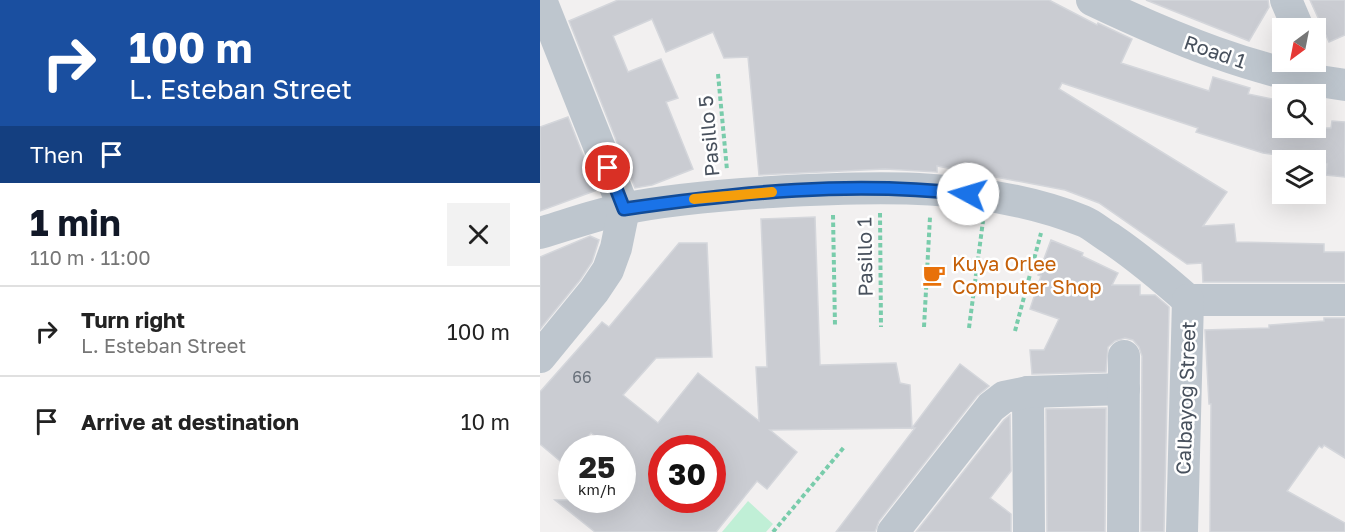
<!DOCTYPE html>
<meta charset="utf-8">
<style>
:root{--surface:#fff;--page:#f2f2f2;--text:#222;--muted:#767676;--line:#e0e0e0;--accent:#111827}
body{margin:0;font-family:"Golos Text",sans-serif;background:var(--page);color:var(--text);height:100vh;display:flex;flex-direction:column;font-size:22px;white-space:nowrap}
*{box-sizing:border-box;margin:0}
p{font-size:20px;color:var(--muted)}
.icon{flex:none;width:33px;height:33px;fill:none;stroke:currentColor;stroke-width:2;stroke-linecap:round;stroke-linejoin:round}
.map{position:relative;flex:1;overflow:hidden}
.panel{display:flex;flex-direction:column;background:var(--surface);width:540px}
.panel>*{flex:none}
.banner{background:#1a4fa0;color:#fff;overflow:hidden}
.needle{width:39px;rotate:212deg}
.tools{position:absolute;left:732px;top:18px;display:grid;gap:12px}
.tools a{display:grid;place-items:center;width:54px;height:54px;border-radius:0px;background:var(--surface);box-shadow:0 6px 24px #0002;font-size:30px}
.speed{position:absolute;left:18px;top:435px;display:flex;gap:12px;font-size:30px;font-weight:700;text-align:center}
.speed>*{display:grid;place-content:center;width:78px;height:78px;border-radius:50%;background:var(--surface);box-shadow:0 6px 24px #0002;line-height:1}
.speed small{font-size:15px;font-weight:400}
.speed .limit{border:9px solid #d22;background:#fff;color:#111}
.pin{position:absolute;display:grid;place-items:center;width:51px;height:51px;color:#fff;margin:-26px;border:3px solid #fff;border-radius:50%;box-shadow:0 2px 6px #0007}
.me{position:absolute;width:66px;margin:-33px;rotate:276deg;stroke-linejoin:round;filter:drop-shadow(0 0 4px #0008)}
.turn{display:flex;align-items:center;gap:21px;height:126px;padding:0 30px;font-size:27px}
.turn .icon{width:78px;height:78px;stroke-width:2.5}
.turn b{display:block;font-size:42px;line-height:51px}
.then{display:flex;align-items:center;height:57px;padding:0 30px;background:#0003;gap:12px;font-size:22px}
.round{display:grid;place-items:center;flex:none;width:63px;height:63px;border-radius:0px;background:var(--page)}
.head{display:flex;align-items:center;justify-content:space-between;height:102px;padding:0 30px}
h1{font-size:36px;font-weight:700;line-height:45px;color:var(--accent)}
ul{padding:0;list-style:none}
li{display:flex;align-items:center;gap:18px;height:90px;padding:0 30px;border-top:2px solid var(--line)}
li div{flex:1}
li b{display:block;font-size:22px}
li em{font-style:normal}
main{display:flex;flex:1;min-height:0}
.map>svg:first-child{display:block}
</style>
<main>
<section class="panel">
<div class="banner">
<div class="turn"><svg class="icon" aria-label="right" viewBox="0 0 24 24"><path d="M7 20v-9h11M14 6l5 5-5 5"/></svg><div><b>100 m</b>L. Esteban Street</div></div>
<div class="then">Then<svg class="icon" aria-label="arrive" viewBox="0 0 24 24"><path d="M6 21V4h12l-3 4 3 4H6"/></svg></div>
</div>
<div class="head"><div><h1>1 min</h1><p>110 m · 11:00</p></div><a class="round"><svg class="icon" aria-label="close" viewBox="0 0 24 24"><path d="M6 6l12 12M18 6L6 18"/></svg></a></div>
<ul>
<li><svg class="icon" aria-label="right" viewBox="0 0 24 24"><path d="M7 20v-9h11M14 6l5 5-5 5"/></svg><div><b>Turn right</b><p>L. Esteban Street</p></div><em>100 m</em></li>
<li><svg class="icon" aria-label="arrive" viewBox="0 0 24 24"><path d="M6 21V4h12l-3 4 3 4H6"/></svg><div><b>Arrive at destination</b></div><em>10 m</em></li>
</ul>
</section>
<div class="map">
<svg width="805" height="532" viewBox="0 0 805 532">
<rect width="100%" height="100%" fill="#f2f0f0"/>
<path fill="#c0efd6" d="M208 501 233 524 226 532H182Z"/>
<g fill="#caccd2" stroke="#d4d6db" stroke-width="1.5" fill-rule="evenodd">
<path d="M78 0H509L557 25 558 23 592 39 581 63 669 91 673 77 710 88 708 94 742 101V128H791L792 121 805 122V177L786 175 787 164 776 162V160L723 153 656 132 658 128 522 83 519 89 687 192 663 226 694 224 696 242 784 244V252H805V282H663L662 263 647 264 559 203 525 190 397 166V172L345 169 219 175 208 57 184 58 173 32 126 52 112 19 73 36 88 72 121 59 138 98 126 102 153 169 112 185 95 188 29 21Z"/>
<path d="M606 0H728L729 7 709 41Z"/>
<path d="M770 0H805V35L789 42Z"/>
<path d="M28 117 57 190 0 211V127Z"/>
<path d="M275 217 280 365 356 363 360 383 370 385 372 428 420 364 449 386 437 396 339 521 335 532H296L375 428 230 430 257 452 227 489 217 481 176 532H55L15 500H82V448H71L51 433 37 448H32V471L0 444V392L62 322 69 327 139 243H167L172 357 116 358 83 395 118 423 158 373 219 421 216 367H227L221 219ZM122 448H172V500H122Z"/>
<path d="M50 236 59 240 52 262 40 280 0 329V257Z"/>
<path d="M511 240 543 253 542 256 578 273 572 285H600V295H615L629 307 624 532H601L602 356 599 347 593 340 585 338 575 341 568 347 566 372 492 374 490 350H504L519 319 490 309 501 276 498 275Z"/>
<path d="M784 318H805V458L784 445 782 448 779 446 747 491 805 523V532H670L671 404H669L665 330 729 328V325L784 321Z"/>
<path d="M566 408 565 532H507L506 409Z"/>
<path d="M470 415 471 471 450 498 471 514V532H376L464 420Z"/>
</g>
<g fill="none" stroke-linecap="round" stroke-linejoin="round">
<g stroke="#79ccab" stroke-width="4" stroke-dasharray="4.5 3" stroke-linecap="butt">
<path d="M178 74 187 170"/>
<path d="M340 213 341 327"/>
<path d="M293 215 295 326"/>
<path d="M384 327 390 217"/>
<path d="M429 328 443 221"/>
<path d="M475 331 501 233"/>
<path d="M233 532 305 446"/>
</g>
<g stroke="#bec6ce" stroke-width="32">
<path d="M552 0C632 38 716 73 805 85"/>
<path d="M746 0 758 28"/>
<path d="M0 233C27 225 55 215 83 209 130 199 184 195 232 192 335 186 446 182 543 221 553 225 561 233 570 238 598 257 623 278 648 300"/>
<path d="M648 300H805"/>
<path d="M0 357 54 291 68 270 76 248 84 209 1 0"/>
<path d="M488 392 489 532"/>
<path d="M353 532 451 407 464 397 488 392 584 389"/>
<path d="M583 532 584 356"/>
<path d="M642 532 648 300"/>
</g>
</g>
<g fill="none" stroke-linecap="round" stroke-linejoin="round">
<g stroke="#114b97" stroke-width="15">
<path id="route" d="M68 168 84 209C201 192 310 181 428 194"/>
</g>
<use href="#route" stroke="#1a73e8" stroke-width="10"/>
<path stroke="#f59e0b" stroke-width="10" d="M154 199 232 192"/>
</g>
<defs>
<g id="cafe-bare" transform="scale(1.8)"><path d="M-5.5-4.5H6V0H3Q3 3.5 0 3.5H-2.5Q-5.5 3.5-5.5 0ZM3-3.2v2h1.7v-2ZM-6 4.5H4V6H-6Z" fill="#e8710a" stroke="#fff" stroke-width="2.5" paint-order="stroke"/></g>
</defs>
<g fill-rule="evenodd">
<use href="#cafe-bare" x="394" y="275"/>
</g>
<g text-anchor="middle" stroke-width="5" stroke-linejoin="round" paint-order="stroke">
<g font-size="16" fill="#68707a">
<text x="42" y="383">66</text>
</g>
<g font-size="20" fill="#48515d" stroke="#fff">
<text transform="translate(675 52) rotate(19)" y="7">Road 1</text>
<text transform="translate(169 136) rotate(-95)" y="7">Pasillo 5</text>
<text transform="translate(325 257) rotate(-91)" y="7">Pasillo 1</text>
<text transform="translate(646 398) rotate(-88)" y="7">Calbayog Street</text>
</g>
<g font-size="20" fill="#c56008" stroke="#fff" text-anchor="start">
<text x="412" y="271">Kuya Orlee<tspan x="412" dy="23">Computer Shop</tspan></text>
</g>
</g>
</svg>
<div class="tools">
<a><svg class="needle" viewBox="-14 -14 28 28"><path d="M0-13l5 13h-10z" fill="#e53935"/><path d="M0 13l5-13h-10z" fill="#767676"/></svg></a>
<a><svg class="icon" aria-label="search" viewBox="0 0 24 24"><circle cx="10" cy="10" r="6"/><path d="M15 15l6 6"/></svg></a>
<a><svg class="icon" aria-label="layers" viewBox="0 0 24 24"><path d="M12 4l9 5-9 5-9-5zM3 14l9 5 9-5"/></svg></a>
</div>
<div class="speed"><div>25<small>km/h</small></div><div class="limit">30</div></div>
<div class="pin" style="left:68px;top:168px;background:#d93025"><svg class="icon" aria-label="arrive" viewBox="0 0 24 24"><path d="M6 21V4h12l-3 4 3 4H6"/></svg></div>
<svg class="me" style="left:428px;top:194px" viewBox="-20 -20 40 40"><circle r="19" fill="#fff"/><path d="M0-13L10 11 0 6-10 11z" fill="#1a73e8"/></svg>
</div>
</main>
